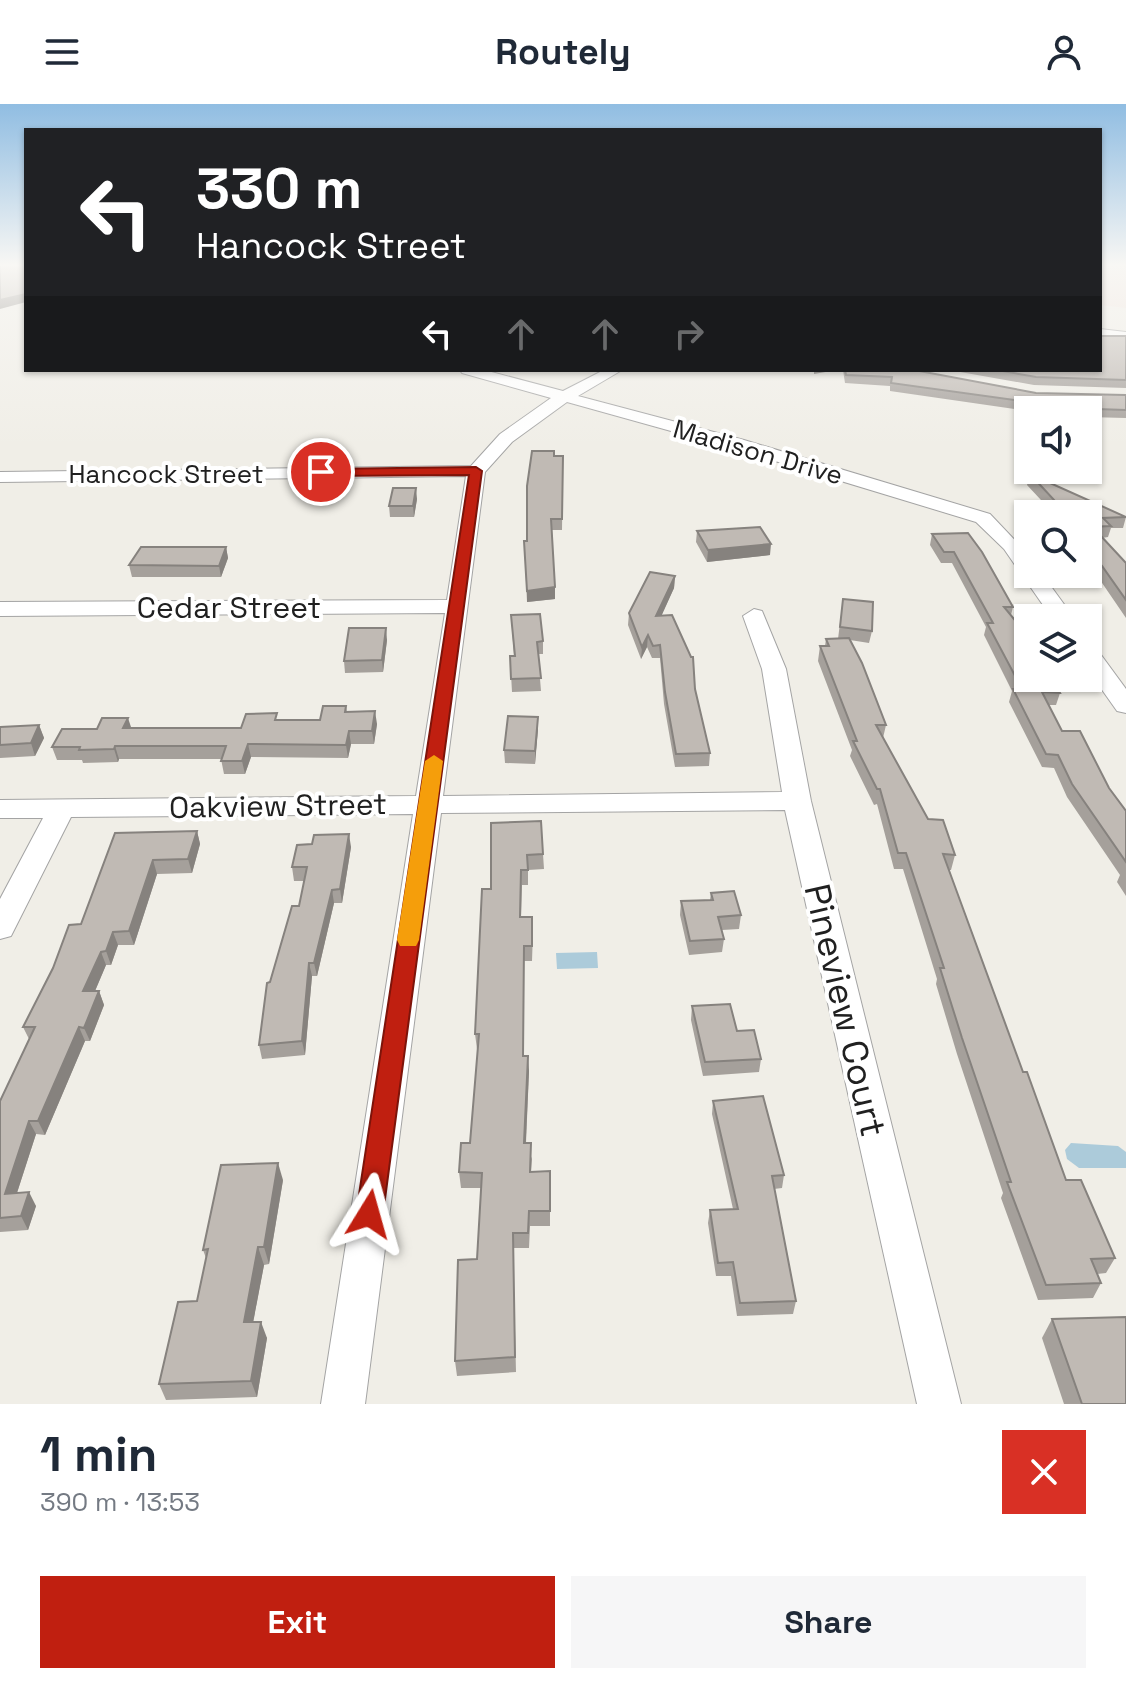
<!DOCTYPE html>
<meta charset="utf-8">
<style>
:root{--surface:#fff;--page:#f6f6f7;--text:#1f2937;--muted:#747a83;--accent:#c01f10}
body{margin:0;font-family:"Space Grotesk",sans-serif;background:var(--page);color:var(--text);height:100vh;display:flex;flex-direction:column;font-size:30px;white-space:nowrap}
*{box-sizing:border-box;margin:0}
p{font-size:26px;color:var(--muted)}
.icon{flex:none;width:44px;height:44px;fill:none;stroke:currentColor;stroke-width:2;stroke-linecap:round;stroke-linejoin:round}
.map{position:relative;height:1300px;overflow:hidden}
.sheet{display:flex;flex-direction:column;background:var(--surface);flex:1}
.sheet>*{flex:none}
.banner{position:absolute;left:24px;top:24px;width:1078px;height:244px;border-radius:0px;box-shadow:0 2px 6px #0004;background:#202124;color:#fff;overflow:hidden}
.buttons{position:absolute;left:1014px;top:292px;display:grid;gap:16px}
.buttons a{display:grid;place-items:center;width:88px;height:88px;border-radius:0px;background:var(--surface);box-shadow:0 2px 6px #0004;font-size:40px}
.pin{position:absolute;display:grid;place-items:center;width:68px;height:68px;color:#fff;margin:-34px;border:4px solid #fff;border-radius:50%;box-shadow:0 2px 8px #0007}
.me{position:absolute;width:88px;margin:-44px;rotate:8deg;stroke-linejoin:round;filter:drop-shadow(0 0 6px #0008)}
.turn{display:flex;align-items:center;gap:28px;height:168px;padding:0 40px;font-size:36px}
.turn .icon{width:104px;height:104px;stroke-width:2.5}
.turn b{display:block;font-size:56px;line-height:68px}
.lanes{display:flex;align-items:center;height:76px;padding:0 40px;background:#0003;justify-content:center;gap:40px;direction:ltr}
.lanes .off{opacity:.35}
.round{display:grid;place-items:center;flex:none;width:84px;height:84px;border-radius:0px;background:var(--page)}
.headline{display:flex;align-items:center;justify-content:space-between;height:136px;padding:0 40px}
h1{font-size:48px;font-weight:700;line-height:60px}
.cta{display:flex;gap:16px;margin-top:auto;padding:16px 40px}
.cta a{flex:1;height:92px;border-radius:0px;background:var(--accent);color:#fff;font-size:32px;font-weight:700;line-height:92px;text-align:center}
.cta a+a{background:var(--page);color:var(--text)}
header{display:flex;justify-content:space-between;align-items:center;height:104px;padding:0 40px;background:var(--surface);font-size:36px;font-weight:700}
.map>svg:first-child{display:block}
</style>
<header><svg class="icon" aria-label="menu" viewBox="0 0 24 24"><path d="M4 6h16M4 12h16M4 18h16"/></svg>Routely<svg class="icon" aria-label="person" viewBox="0 0 24 24"><circle cx="12" cy="8" r="4"/><path d="M4 21q1-7 8-7t8 7"/></svg></header>
<div class="map">
<svg width="1126" height="1300" viewBox="0 0 1126 1300">
<rect width="100%" height="100%" fill="#f0eee7"/>
<path fill="#f0e3dc" d="M1100 160H1126V204L1100 201Z"/>
<g fill="#accbda">
<path d="M597 848 598 864 557 865 556 849Z"/>
<path d="M1071 1039 1118 1042 1126 1048V1064H1079L1067 1055 1065 1046Z"/>
</g>
<g fill="none" stroke-linecap="round" stroke-linejoin="round">
<g stroke="#a4a4a4" stroke-width="2">
<g id="minor">
<path d="M1100 225 1126 228V236L1100 233Z"/>
<path d="M460 266H484L563 287 604 266H622L578 292 744 336 990 410 1028 450V470H1042L1074 514H1052L1004 445 976 418 732 344 567 298 512 338 485 368 443 692 782 688 762 565 743 512 754 505 762 507 786 565 811 697 961 1300H917L785 706 441 709 365 1300H321L413 710 71 713 11 832 0 835V795L43 714H0V696L416 692 445 509 0 512V498L447 496 466 372 0 378V368L471 362 500 330 551 294 462 269Z"/>
<path d="M1088 542 1096 544 1126 585V609L1117 607 1088 566Z"/>
</g>
</g>
<use href="#minor" fill="#fff" fill-rule="evenodd"/>
</g>
<g fill="#a5a09b">
<path d="M1126 232V284L1034 281 949 266H1100Z"/>
<path d="M843 266H914L1036 289 1126 291V314L1088 313V306L1028 307 890 287V282L845 279Z"/>
<path d="M554 352H563L562 426H552L555 495 527 498 524 437H527Z"/>
<path d="M1030 370 1126 413 1123 424H1111L1108 433 1102 434 1126 459V514L1098 473 1088 462V410H1054L1027 381Z"/>
<path d="M417 395 414 413H390L389 402Z"/>
<path d="M697 427 770 451 707 458 696 438Z"/>
<path d="M968 429 1013 503 1011 511 1060 589 1056 601H1048L1062 627 1109 684 1126 707V792L1117 778 1120 771 1067 693 1054 664 1042 663 1009 598 1012 587 984 531 986 523 952 459H941L930 441 932 430Z"/>
<path d="M226 443 228 454 221 473H132L129 461Z"/>
<path d="M675 472 674 484 661 512 695 585 710 649 709 662 675 663 664 600 660 554H652L647 543 641 555 628 521 629 509Z"/>
<path d="M843 495 872 527 869 539 850 536 886 621 883 634 928 715 955 751 951 766H949L1023 968 1066 1076 1115 1154 1106 1169 1097 1170 1101 1179 1093 1194 1038 1196 1001 1094 1003 1089 957 950 936 880 937 875 903 765H894L877 700 874 701 850 652 852 646 818 557 820 542H825L826 535H838Z"/>
<path d="M511 511 543 537V550H538L541 587 512 588 510 552H514Z"/>
<path d="M387 536 383 568 345 569 344 557Z"/>
<path d="M346 602 347 608 377 620 374 640H351L348 654 251 653 245 670H224L221 655H119L118 658 83 659 82 656H57L52 643 131 624H241L278 616H320Z"/>
<path d="M538 613 535 660 505 659 504 646Z"/>
<path d="M39 621 44 634 35 652 0 654V623Z"/>
<path d="M491 719 543 750 544 765 528 766V781H522L521 813H532L533 828 532 857H524V952L529 967 526 1039 532 1055 531 1068 550 1067V1122H530L529 1144H513L516 1268 457 1272 455 1257 477 1155 481 1084H461L459 1068 470 1039 478 945H477L475 930 491 785Z"/>
<path d="M197 727 200 740 192 769 157 770 134 841H118L111 861H106L95 887H99L104 901 90 937H85L45 1031 36 1030 17 1089 36 1102 28 1126 0 1128V1129V997L29 935 23 923 81 820 115 729Z"/>
<path d="M351 743 342 799H334L317 872H312L305 951 262 955 259 941 270 878 299 802 304 777H294L292 763Z"/>
<path d="M711 789 741 811 739 825 722 826 724 835 722 848 689 851 680 811 681 797 710 796Z"/>
<path d="M692 902 761 955 759 968 703 972 691 916Z"/>
<path d="M713 997 784 1071 782 1084 774 1085 796 1197 793 1210 737 1212 731 1172H716L708 1119 710 1106 733 1105 712 1010Z"/>
<path d="M283 1076 269 1160 264 1161 253 1218 267 1234 257 1293 166 1296 159 1280 197 1197 206 1154 203 1146Z"/>
<path d="M1052 1215 1126 1300H1064L1042 1234Z"/>
</g>
<g fill="#86827e">
<path d="M26 190V198L0 205V196Z"/>
<path d="M814 266H837L814 270Z"/>
<path d="M416 384 417 395 414 413 413 402Z"/>
<path d="M771 440 770 451 707 458 708 446Z"/>
<path d="M226 443 228 454 221 473 219 462Z"/>
<path d="M675 472 674 484 656 524V512Z"/>
<path d="M555 483V495L527 498V487Z"/>
<path d="M386 524 387 536 383 568 382 556Z"/>
<path d="M648 531 647 543 641 555 642 543Z"/>
<path d="M375 607 377 620 374 640 372 627Z"/>
<path d="M538 613V626L535 660V647Z"/>
<path d="M128 614 132 626 123 624Z"/>
<path d="M39 621 44 634 35 652 31 639Z"/>
<path d="M349 627 351 640 348 654 346 641Z"/>
<path d="M248 640 251 653 245 670 242 657Z"/>
<path d="M115 642 119 655 118 658 114 645Z"/>
<path d="M197 727 200 740 192 769 188 755Z"/>
<path d="M349 730 351 743 342 799 340 785Z"/>
<path d="M153 756 157 770 134 841 129 827Z"/>
<path d="M332 786 334 799 317 872 314 859Z"/>
<path d="M113 828 118 841 111 861 106 847Z"/>
<path d="M101 848 106 861 89 901 83 887Z"/>
<path d="M309 859 312 872 305 951 302 937Z"/>
<path d="M99 887 104 901 90 937 84 924Z"/>
<path d="M79 923 85 937 45 1031 38 1017Z"/>
<path d="M528 952 529 967 525 1055 524 1039Z"/>
<path d="M29 1017 36 1030 12 1104 5 1090Z"/>
<path d="M278 1059 283 1076 269 1160 264 1143Z"/>
<path d="M29 1088 36 1102 28 1126 21 1112Z"/>
<path d="M258 1143 264 1161 250 1235 244 1218Z"/>
<path d="M261 1218 267 1234 257 1293 251 1277Z"/>
</g>
<g fill="#c0bab4" stroke="#86827e" stroke-width="2">
<path d="M0 160H26V190L0 196Z"/>
<path d="M1100 232H1126V276L1036 273 997 266H1100Z"/>
<path d="M845 266H914L1036 289 1126 291V306L1037 303 1036 299 891 279 892 273 846 271Z"/>
<path d="M532 347H554V352H563L562 415H551L555 483 527 487 524 437H527V382Z"/>
<path d="M1030 370 1126 413 1103 414 1111 422 1088 423V410H1067Z"/>
<path d="M393 384H416L413 402H389Z"/>
<path d="M760 423 771 440 708 446 697 427Z"/>
<path d="M968 429 982 448 1013 503H1004L1028 532V574H1052L1060 589 1042 588 1062 627H1080L1109 684 1126 707V758L1072 680 1058 651 1046 650 1013 585H1022L987 519H993L954 448H944L932 430Z"/>
<path d="M1100 431 1126 459V496L1102 462 1088 447V432Z"/>
<path d="M141 443H226L219 462 129 461Z"/>
<path d="M650 468 675 472 656 512 672 511 691 553H693L695 585 710 649 676 650 665 588 660 541 653 542 648 531 642 543 629 509Z"/>
<path d="M843 495 873 498 872 527 840 523Z"/>
<path d="M540 510 543 537 537 538 541 574 511 575 510 552H515L511 511Z"/>
<path d="M349 524H386L382 556 344 557Z"/>
<path d="M849 534 862 559 886 621H876L928 715 943 716 955 751 943 750 1023 968H1027L1066 1076H1081L1115 1154 1091 1155 1101 1179 1046 1181 1007 1078H1011L962 934 940 864H944L906 749H898L880 685H877L853 637H857L820 542H829L826 535Z"/>
<path d="M323 602H346L345 608 375 607 372 627H349L346 641 248 640 242 657H221L226 642H115L114 645 79 646 80 643H52L62 625H97L102 614H128L123 624H241L246 610 277 609 275 616H320Z"/>
<path d="M508 612 538 613 535 647 504 646Z"/>
<path d="M39 621 31 639 0 641V623Z"/>
<path d="M541 717 543 750 527 751 528 766H521L520 813H532V842H524L523 952H528L524 1039H531L530 1068 550 1067V1107H529L528 1129H513L515 1253 455 1257 458 1156 477 1155 482 1069 459 1068 461 1039H470L479 930H475L482 785H491V719Z"/>
<path d="M197 727 188 755 153 756 129 827 113 828 106 847 101 848 83 887H99L84 924 79 923 38 1017H29L5 1090 29 1088 21 1112 0 1114V997L35 923H23L53 864 69 821 81 820 115 729Z"/>
<path d="M349 730 340 785 332 786 314 859H309L302 937 259 941 267 879 270 878 292 802H299L307 763H292L297 741 312 740 314 731Z"/>
<path d="M734 787 741 811 718 813 724 835 690 837 681 797 713 796 711 789Z"/>
<path d="M730 900 737 927 754 926 761 955 705 958 692 902Z"/>
<path d="M763 992 784 1071 772 1072 796 1197 740 1199 733 1158 718 1159 710 1106 738 1105 713 997Z"/>
<path d="M278 1059 264 1143H258L244 1218H261L251 1277 159 1280 178 1198 197 1197 208 1145 203 1146 221 1061Z"/>
<path d="M1126 1213V1300H1082L1052 1215Z"/>
</g>
<linearGradient id="sky" x2="0" y2="1"><stop stop-color="#90bde2"/><stop offset="0.47" stop-color="#f8f7f4"/><stop offset="1" stop-color="#f8f7f4" stop-opacity="0"/></linearGradient>
<rect width="1126" height="342" fill="url(#sky)"/>
<path fill="#c01f10" stroke="#7d140a" stroke-width="2" d="M476 363 482 367 383 1110 379 1119 369 1123 360 1119 356 1110 469 371 321 372 315 368 321 365Z"/>
<path fill="#f59e0b" d="M434 651 443 657 419 836 416 842H400L397 836 425 657Z"/>
<g text-anchor="middle" stroke-width="8" stroke-linejoin="round" paint-order="stroke">
<g font-size="26" fill="#202020" stroke="#fff">
<text transform="translate(758 348) rotate(16)" y="9">Madison Drive</text>
<text x="166" y="379">Hancock Street</text>
</g>
<g font-size="30" fill="#202020" stroke="#fff">
<text x="229" y="514">Cedar Street</text>
<text transform="translate(278 702) rotate(-1)" y="10">Oakview Street</text>
</g>
<g font-size="36" fill="#202020" stroke="#fff">
<text transform="translate(846 906) rotate(77)" y="13">Pineview Court</text>
</g>
</g>
</svg>
<div class="buttons">
<a><svg class="icon" aria-label="sound" viewBox="0 0 24 24"><path d="M4 9h4l5-4v14l-5-4H4zM17 9q2 3 0 6"/></svg></a>
<a><svg class="icon" aria-label="search" viewBox="0 0 24 24"><circle cx="10" cy="10" r="6"/><path d="M15 15l6 6"/></svg></a>
<a><svg class="icon" aria-label="layers" viewBox="0 0 24 24"><path d="M12 4l9 5-9 5-9-5zM3 14l9 5 9-5"/></svg></a>
</div>
<div class="pin" style="left:321px;top:368px;background:#d93025"><svg class="icon" aria-label="arrive" viewBox="0 0 24 24"><path d="M6 21V4h12l-3 4 3 4H6"/></svg></div>
<svg class="me" style="left:369px;top:1110px" viewBox="-20 -20 40 40"><path d="M0-17L14 15 0 8-14 15z" fill="#c01f10" stroke="#fff" stroke-width="4"/></svg>
<div class="banner">
<div class="turn"><svg class="icon" aria-label="left" viewBox="0 0 24 24"><path d="M17 20v-9H6M10 6l-5 5 5 5"/></svg><div><b>330 m</b>Hancock Street</div></div>
<div class="lanes"><svg class="icon" aria-label="left" viewBox="0 0 24 24"><path d="M17 20v-9H6M10 6l-5 5 5 5"/></svg><svg class="icon off" aria-label="ahead" viewBox="0 0 24 24"><path d="M12 20V5M6 11l6-6 6 6"/></svg><svg class="icon off" aria-label="ahead" viewBox="0 0 24 24"><path d="M12 20V5M6 11l6-6 6 6"/></svg><svg class="icon off" aria-label="right" viewBox="0 0 24 24"><path d="M7 20v-9h11M14 6l5 5-5 5"/></svg></div>
</div>
</div>
<section class="sheet">
<div class="headline"><div><h1>1 min</h1><p>390 m · 13:53</p></div><a class="round" style="background:#d93025;color:#fff"><svg class="icon" aria-label="close" viewBox="0 0 24 24"><path d="M6 6l12 12M18 6L6 18"/></svg></a></div>
<div class="cta"><a>Exit</a><a>Share</a></div>
</section>
